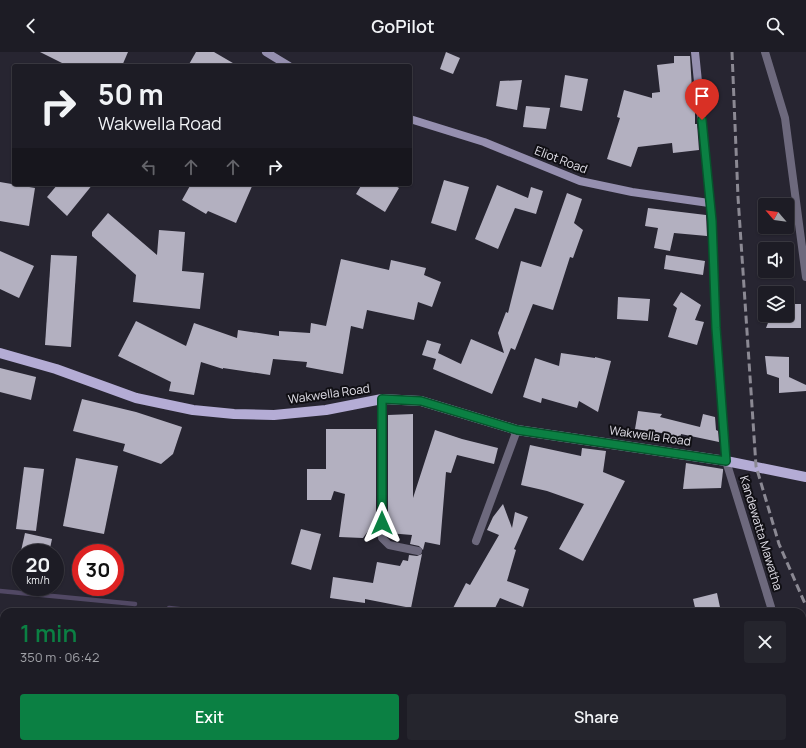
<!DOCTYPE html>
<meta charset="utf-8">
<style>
:root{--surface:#1d1c25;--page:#25252d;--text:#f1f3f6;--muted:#a0a1a7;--line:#3b3a42;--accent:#0b8043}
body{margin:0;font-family:Manrope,sans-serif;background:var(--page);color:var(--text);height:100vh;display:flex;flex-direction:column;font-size:15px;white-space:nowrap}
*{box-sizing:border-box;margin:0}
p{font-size:13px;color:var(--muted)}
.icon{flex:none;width:22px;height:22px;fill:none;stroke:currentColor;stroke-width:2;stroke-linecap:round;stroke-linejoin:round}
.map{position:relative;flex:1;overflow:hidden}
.details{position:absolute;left:0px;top:556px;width:806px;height:140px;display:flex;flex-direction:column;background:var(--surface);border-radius:12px 12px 0 0;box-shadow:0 1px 3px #0004,0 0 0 1px var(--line)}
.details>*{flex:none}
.banner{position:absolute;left:12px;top:12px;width:400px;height:122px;border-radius:4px;box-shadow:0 1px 3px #0004,0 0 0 1px var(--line);background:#1d1c25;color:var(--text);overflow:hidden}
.needle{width:26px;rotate:298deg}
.controls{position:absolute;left:758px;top:146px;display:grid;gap:8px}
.controls a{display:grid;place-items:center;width:36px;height:36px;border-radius:4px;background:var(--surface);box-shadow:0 1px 3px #0004,0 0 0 1px var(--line);font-size:20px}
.speed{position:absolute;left:12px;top:492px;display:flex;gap:8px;font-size:20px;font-weight:700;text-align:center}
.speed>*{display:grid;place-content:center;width:52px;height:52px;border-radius:50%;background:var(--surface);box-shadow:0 1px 3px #0004,0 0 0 1px var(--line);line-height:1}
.speed small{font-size:10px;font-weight:400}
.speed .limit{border:6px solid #d22;background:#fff;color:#111}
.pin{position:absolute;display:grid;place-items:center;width:34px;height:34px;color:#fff;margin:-41px -17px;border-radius:50% 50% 50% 0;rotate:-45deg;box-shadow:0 0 4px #0007}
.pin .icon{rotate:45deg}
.me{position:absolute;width:44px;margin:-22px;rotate:0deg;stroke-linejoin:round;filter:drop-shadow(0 0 3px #0008)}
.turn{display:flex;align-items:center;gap:14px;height:84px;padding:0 20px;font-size:18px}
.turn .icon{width:52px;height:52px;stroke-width:2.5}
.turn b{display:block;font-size:28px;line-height:34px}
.lanes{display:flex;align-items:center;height:38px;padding:0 20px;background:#0003;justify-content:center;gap:20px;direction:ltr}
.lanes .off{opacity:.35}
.round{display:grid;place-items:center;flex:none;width:42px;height:42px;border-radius:4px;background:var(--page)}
.summary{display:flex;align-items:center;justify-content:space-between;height:68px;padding:0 20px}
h1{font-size:24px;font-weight:600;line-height:30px;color:var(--accent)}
.primary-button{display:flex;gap:8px;margin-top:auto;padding:8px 20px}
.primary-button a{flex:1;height:46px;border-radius:4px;background:var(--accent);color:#fff;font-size:16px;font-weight:600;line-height:46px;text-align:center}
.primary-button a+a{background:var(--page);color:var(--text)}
header{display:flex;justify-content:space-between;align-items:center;height:52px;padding:0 20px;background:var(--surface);font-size:18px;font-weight:600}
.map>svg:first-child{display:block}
</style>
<header><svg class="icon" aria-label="back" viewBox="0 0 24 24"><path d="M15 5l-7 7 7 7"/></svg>GoPilot<svg class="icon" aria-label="search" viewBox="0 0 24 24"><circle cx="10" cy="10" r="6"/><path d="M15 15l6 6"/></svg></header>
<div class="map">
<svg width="806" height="696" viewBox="0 0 806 696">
<rect width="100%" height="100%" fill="#272531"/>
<path fill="#342d4b" d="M143 692H476V696H142Z"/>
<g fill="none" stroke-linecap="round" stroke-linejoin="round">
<g stroke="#514864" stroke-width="4.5">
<path d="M0 539 135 552"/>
<path d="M169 556 206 560"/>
<path d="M802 688 806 692"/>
</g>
</g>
<g fill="#b3b0c0">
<path d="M40 0H128L122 14H68Z"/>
<path d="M196 0H214L238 14H188Z"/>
<path d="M446 0 460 6 453 22 440 17Z"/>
<path d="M674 4H690L692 37H693L695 53V72H697L699 98 673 101 672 91 638 95 631 115 607 107 620 66 617 65 624 38 652 46V41L660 40 657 13 674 11Z"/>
<path d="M565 23 588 27 582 59 560 55Z"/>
<path d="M522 28 517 58 496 54 500 29Z"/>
<path d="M526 54 550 56 546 77 523 75Z"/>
<path d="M444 128 469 135 456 179 431 171Z"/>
<path d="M0 130 35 136 29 174 0 169Z"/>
<path d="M58 132H93L67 164 47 145Z"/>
<path d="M191 132H253L236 171 208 159 206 162 182 148Z"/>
<path d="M362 132H392L399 136 385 160 356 142Z"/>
<path d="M497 133 528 146 531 135 543 139 536 162 515 156 498 197 475 187Z"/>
<path d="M567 141 582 147 574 171 583 178 573 206 570 205 553 258 533 252 515 298 511 296 492 342 433 317 436 307 422 303 427 288 441 292 438 301 461 312 471 287 504 301 498 281 506 260 508 261 521 209 541 215Z"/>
<path d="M648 156 706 163 707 184 674 181 670 199 654 196 658 176 645 174Z"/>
<path d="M108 161 157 203 159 178 185 180 182 219 204 221 200 257 133 250 136 223 92 184V180Z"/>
<path d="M0 199 34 214 19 246 0 237Z"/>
<path d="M51 203 77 204 71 295 45 293Z"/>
<path d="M666 203 705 209 703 223 664 217Z"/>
<path d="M341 207 389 218 391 208 426 216 424 223 441 230 432 255 418 250 414 268 367 258 363 277 351 274 343 322 306 315 307 310 273 307 270 323 223 316V317L201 310 194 343 169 339 171 330 118 304 136 269 186 294 194 271 237 286 238 278 279 284V279L310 281 311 271 326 274Z"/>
<path d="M681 240 701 253 695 268 704 270 697 293 668 285 677 256 673 253Z"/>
<path d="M618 245 650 247 648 269 617 267Z"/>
<path d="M787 252H801V276H766L771 263H787Z"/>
<path d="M561 301 595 306V305L611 309 598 360 579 349 577 356 542 346 541 351 523 345 535 306 559 314Z"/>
<path d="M765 304 789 305V325L806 333V339L779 341V326L767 322Z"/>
<path d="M0 316 36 325 31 348 0 340Z"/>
<path d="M82 347 136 360 182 375 173 402 161 412 123 399 125 392 73 379Z"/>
<path d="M638 359 662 362 660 365 700 375 703 362 715 365 716 378 718 379 719 390 681 382 680 389 667 386 668 382 635 377Z"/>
<path d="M413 362V446L435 378 462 387 498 396 494 412 457 403 451 421 446 420 440 493 425 490 423 498 419 494 410 492 412 483 388 481V363Z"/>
<path d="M326 377H376V480L368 479 363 486 339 485 345 442 334 439 331 448H307V417H326Z"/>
<path d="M530 393 581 404 582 396 606 399 603 420 625 429 583 509 559 497 584 452 547 439 521 433Z"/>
<path d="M76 406 118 414 104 482 63 474Z"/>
<path d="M686 411 723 417V419L721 436 683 437Z"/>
<path d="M24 415 44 417 36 479 16 477Z"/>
<path d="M503 452 512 476 515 460 528 465 514 497 516 498 507 529 529 537 523 555 500 546 493 560H451L466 531 470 533 499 483 487 478 493 465Z"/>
<path d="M301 477 321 482 311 518 291 512Z"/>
<path d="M25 481 52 487 49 501H32L21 499Z"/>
<path d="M422 502 411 556 365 547V551L330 546 333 525 373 531 377 510 400 514 403 508 408 509 409 503 417 504Z"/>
<path d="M717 541 721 560H696L693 547Z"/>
</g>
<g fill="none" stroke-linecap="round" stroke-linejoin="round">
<g stroke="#6d697d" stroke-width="8">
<path d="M765 0 785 66 806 225"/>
<path d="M382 347V486L389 493 418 499"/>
<path d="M726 409 771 555V560"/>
<path d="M476 489 517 378"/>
<path d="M713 696 715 692"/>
</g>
<g stroke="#958faf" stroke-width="8">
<path d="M266 0 289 14"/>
<path d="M695 0 712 169 716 276 726 409"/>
<path d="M410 67 484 90 580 129 632 140 709 151"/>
</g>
<path stroke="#b4acd5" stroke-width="10" d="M0 301 56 317 136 346 193 358 234 362 274 363 326 358 382 347 421 349 517 378 726 409 806 425"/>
<path stroke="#8b8993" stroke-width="3" stroke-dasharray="8 4" stroke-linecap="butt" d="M732 0 738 145 756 414 779 492 806 554"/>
</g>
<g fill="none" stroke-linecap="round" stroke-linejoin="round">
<g stroke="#07532c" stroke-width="10">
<path id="route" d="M382 471V347L421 349 517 378 726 409 716 276 712 169 702 68"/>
</g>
<use href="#route" stroke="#0b8043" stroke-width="7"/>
</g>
<g text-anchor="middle" stroke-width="4" stroke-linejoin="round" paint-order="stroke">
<g font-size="12" fill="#e0dee7" stroke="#100f14">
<text transform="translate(561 108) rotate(21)" y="4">Eliot Road</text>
<text transform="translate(329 342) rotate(-8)" y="4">Wakwella Road</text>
<text transform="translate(650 384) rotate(8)" y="4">Wakwella Road</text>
<text transform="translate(761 481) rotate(73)" y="4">Kandewatta Mawatha</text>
</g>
</g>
</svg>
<div class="controls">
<a><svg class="needle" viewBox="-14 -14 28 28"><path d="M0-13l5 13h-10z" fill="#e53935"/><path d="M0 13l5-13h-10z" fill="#a0a1a7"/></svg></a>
<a><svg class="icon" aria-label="sound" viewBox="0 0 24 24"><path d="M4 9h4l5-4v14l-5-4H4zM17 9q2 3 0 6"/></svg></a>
<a><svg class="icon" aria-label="layers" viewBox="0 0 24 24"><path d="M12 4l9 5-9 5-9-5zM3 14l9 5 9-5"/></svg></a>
</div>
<div class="speed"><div>20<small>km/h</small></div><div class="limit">30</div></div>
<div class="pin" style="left:702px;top:68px;background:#d93025"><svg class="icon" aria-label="arrive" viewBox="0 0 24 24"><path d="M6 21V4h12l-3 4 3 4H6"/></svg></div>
<svg class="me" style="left:382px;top:471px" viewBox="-20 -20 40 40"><path d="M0-17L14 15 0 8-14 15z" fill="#0b8043" stroke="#fff" stroke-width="4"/></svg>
<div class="banner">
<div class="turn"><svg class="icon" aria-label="right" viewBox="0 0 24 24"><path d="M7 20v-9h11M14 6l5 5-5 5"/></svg><div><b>50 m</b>Wakwella Road</div></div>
<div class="lanes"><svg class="icon off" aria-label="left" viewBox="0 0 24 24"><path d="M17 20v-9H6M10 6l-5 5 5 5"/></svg><svg class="icon off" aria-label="ahead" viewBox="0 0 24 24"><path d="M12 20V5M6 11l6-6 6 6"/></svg><svg class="icon off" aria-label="ahead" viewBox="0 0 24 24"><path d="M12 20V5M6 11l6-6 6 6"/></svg><svg class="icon" aria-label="right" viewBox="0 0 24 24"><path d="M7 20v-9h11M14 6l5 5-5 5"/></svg></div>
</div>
<section class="details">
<div class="summary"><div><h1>1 min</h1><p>350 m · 06:42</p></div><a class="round"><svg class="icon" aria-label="close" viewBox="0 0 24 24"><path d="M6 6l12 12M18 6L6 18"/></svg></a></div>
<div class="primary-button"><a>Exit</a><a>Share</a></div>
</section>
</div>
